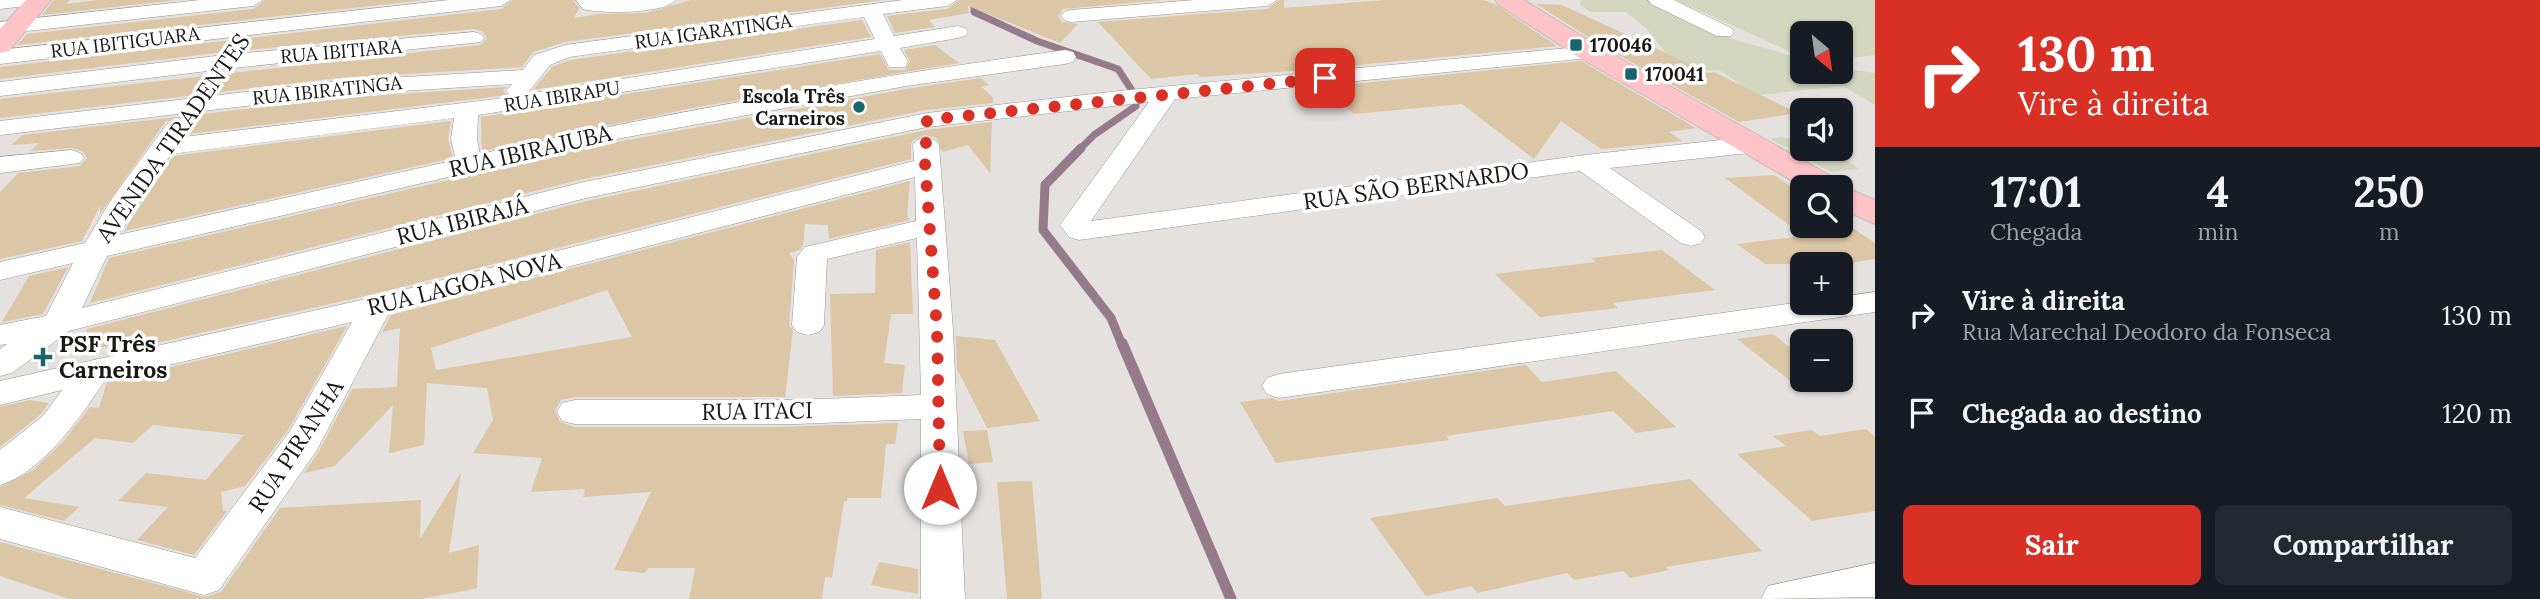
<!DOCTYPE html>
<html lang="pt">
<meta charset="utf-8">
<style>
:root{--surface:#171b24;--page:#242831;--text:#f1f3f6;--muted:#9ea1a6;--accent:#d93025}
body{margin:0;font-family:Lora,serif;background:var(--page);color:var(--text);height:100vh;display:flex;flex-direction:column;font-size:26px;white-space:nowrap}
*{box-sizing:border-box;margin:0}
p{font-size:23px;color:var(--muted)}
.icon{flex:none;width:38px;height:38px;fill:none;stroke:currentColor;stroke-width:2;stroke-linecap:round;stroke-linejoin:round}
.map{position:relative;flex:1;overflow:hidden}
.details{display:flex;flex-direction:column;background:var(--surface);width:665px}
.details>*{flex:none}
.banner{background:#d93025;color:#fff;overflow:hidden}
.needle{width:46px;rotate:151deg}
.buttons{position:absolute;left:1790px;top:21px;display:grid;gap:14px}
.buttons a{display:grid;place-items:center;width:63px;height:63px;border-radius:10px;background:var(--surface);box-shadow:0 2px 5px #0004;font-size:35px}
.pin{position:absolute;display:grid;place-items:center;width:60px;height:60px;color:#fff;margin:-30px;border-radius:14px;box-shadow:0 4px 10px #0006}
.me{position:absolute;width:77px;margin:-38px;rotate:0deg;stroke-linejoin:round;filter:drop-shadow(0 0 5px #0008)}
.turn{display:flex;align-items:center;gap:24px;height:147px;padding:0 28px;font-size:32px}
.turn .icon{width:91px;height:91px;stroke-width:2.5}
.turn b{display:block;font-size:49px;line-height:60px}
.eta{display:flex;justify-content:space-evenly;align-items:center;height:119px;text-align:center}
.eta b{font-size:42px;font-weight:700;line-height:49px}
.primary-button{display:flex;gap:14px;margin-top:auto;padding:14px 28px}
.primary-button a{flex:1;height:80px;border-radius:10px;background:var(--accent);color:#fff;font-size:28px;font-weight:700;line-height:80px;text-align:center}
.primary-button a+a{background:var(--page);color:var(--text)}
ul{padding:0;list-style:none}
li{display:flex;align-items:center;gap:21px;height:98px;padding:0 28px}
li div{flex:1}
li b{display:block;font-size:26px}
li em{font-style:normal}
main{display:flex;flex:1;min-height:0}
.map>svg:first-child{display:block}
</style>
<main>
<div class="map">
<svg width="1875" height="599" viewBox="0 0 1875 599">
<rect width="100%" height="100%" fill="#e5e1df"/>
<g fill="#d3d6be">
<path d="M1580 0H1651L1730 38 1802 59V72H1841V68L1875 73V105L1843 86 1710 100 1740 84 1719 70 1667 73 1665 52 1646 28 1626 12H1590L1580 5Z"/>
<path d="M1676 0H1875V55L1841 59V33H1802V57Z"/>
<path d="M1781 137 1802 142V149H1831L1859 169 1831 172 1770 139Z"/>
</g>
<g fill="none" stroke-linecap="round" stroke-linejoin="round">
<g stroke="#957b89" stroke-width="7">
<path d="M974 0V12L1037 41 1118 69 1133 92"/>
<path d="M1079 150 1094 135 1136 106V100"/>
</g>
<path stroke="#957b89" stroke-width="9" d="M1081 148 1045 185 1043 230 1111 318 1122 345"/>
<path stroke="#957b89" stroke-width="11" d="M1122 343 1231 599"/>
</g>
<g fill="#dbc6a5" fill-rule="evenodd">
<path d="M54 0H69L67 4 98 0H176L42 15Z"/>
<path d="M265 0H425L17 45 27 34 253 9Z"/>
<path d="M513 0H573L579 8 574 18 600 14 646 13 691 0H883L565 42 533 52 522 67 338 78 0 118V99L481 45 487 38 482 31 474 29 224 52 0 79V67L501 9Z"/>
<path d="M959 0H1162L1063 9 1058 16 1062 22 1078 24 1060 43 968 6 969 13 929 20 935 27 895 33 887 16 947 9Z"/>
<path d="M1279 0H1284V8L1384 0H1483L1495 4 1557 46 1306 70 1200 77 1197 74 1151 79 1098 22 1267 9Z"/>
<path d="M1536 4 1562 5 1709 73 1714 72 1797 113 1739 122 1599 44Z"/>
<path d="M862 20 871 37 533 90 552 67 570 60Z"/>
<path d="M935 45 959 63 698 107 482 151 481 117 880 54 889 70H905L910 61 904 50Z"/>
<path d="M1581 61 1696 128 1669 132 1683 141 1601 149 1561 121 1534 159 1462 104 1354 114 1324 87Z"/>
<path d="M981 78 989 85 981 87 993 97V103L926 110 583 179 90 303 109 258 601 145 906 89Z"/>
<path d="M506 87 503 91 507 95 188 134 190 128 186 121H166L100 214V206L82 241 0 259V192L18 173 80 166 87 158 82 151 72 148 30 151 39 143 11 145 23 135 338 98Z"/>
<path d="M451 121 448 139 453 158 124 231 173 156Z"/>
<path d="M992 122 990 173 968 145 942 152 937 138 925 135 916 138 911 143V159L374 294 116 352 119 343 85 352 87 329 587 201 927 130Z"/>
<path d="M1774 175 1802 194V226H1841V220L1875 243V259L1843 264H1765L1737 244 1804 236 1725 178Z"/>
<path d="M910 181 907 216 910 220 829 239 828 225 805 224 803 245 800 250 789 253 794 260 789 325 793 330 785 397H575L561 400 555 411 560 422 575 427H778L898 423 895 444H886L881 498H847V501H844L832 578 825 577 822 599H689L695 568H648L645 573 614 570 651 492 583 497 585 489 531 492 542 458 473 453 493 420 487 388 427 383 424 445 389 453 393 405 335 466 304 473 319 451 352 389 397 387 400 328 382 332 391 315ZM607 290 632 337 436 370 431 348Z"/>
<path d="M910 242 913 314H891L884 363 905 365 902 393 833 396 830 294 875 293 876 250Z"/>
<path d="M1662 250 1715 290 1613 303 1618 308 1540 317 1495 274 1596 262 1591 258Z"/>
<path d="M68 267 43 314 2 322 29 276Z"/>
<path d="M347 326 288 430 245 486 221 492 223 511H227L194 555 137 540 168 507 118 501 146 473 206 480 244 435 153 425 133 443 95 438 24 498 79 507 64 521 0 505V487L33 470 62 443 90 407 99 408 107 382Z"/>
<path d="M1773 334 1802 357V380H1833L1840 385 1802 390 1737 339Z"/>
<path d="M956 336 995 340 1040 421 987 428 957 369Z"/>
<path d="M1526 365 1542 382 1616 371 1676 427 1636 433 1613 411 1446 436 1449 440 1276 463 1240 402 1272 398 1279 401Z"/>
<path d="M30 400 49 403 41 414 0 447V407Z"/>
<path d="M1866 429 1875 437V511L1812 521 1737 454 1786 446 1773 436 1812 430 1820 436Z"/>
<path d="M987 430 993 462 969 464 963 431Z"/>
<path d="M461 472 449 553 479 545 477 588 464 591 420 599H69L0 576V542L205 597 221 592 280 508 421 500 420 539Z"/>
<path d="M1690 479 1762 551 1666 567 1669 570 1630 578 1623 571 1574 580 1567 573 1477 593 1472 586 1426 596 1370 518 1497 498 1505 506Z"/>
<path d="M1032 481 1042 599H1007L997 482Z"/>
<path d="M879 562 918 569V594L871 585Z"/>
</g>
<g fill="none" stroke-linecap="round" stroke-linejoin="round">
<g stroke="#989493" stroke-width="1">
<g id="minor">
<path d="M0 0H36L26 6 0 9Z"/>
<path d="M200 0H263L253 6 0 34V22Z"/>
<path d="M449 0H511L501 6 0 64V50Z"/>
<path d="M576 0H676C664 14 601 14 583 9Z"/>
<path d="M903 0H957L947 6 883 14 894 36 958 26 965 28 968 32 965 36 958 38 900 48 908 62 905 67H889L881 51 478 115 477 139 480 154C674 111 869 77 1065 50L1073 52 1076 57 1073 62 1065 64 906 86 600 142 107 256 82 308 584 182 927 113 1119 91 1589 46 1597 47 1600 52 1597 57 1589 58 1175 99 1091 221 1585 155 1748 137 1757 140 1761 145 1757 150 1748 153 1610 168 1701 231 1705 237 1701 243 1691 246 1681 243 1580 171 1079 240 1069 237 1060 225 1149 102 927 127 586 198 69 331 12 373 0 376V349L7 344 0 345V325L46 316 73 263 0 280V262L85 243 113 197 167 124 176 122 185 124 188 129 183 137 513 97 506 91 512 84 338 95 0 135V121L338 81 523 70 534 55 565 45ZM864 17 875 39 527 94 550 65 569 57ZM454 118 451 139 456 160 118 235 171 154Z"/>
<path d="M1195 0H1277L1267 6 1071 22 1064 20 1061 16 1064 12 1071 10Z"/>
<path d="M1648 0H1674L1731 28 1734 32 1731 36H1717L1651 4Z"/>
<path d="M474 32 481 34 484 38 481 42 224 69 0 96V82L224 55Z"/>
<path d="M926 137 935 140 939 145 953 330 965 599H921V419L796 424H575L562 421 557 412 562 403 575 400H796L921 395 917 238 827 259 824 325 819 332 808 335 797 332 792 325 797 257 805 247 916 221 915 177 389 313 317 450 219 590 204 595 0 539V507L195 558 290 431 352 322 105 380C81 417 43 472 0 485V450L43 416 62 390 0 405V381L375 297 914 161 913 145 917 140Z"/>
<path d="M71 150 80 153 84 158 80 163 0 173V157Z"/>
<path d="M1875 292V312L1279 398 1267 394 1262 386 1267 378 1279 374 1802 302 1841 303V297Z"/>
<path d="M1875 563V597L1761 599 1768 586Z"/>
</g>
</g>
<g stroke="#bfbebe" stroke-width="2">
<g id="major">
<path d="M26 0H51L9 51 0 53V29Z"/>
<path d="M1495 0H1524L1598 46 1838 180 1842 186 1875 200V224L1841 209V187H1803L1580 58 1499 5Z"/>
</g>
</g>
<use href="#minor" fill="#fff" fill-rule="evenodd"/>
<use href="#major" fill="#fdc3c7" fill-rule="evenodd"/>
</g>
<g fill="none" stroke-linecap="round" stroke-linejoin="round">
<path stroke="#d93025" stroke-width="12" stroke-dasharray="0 21.6" d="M940 488 937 330 925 163 927 120 1325 78"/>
</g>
<g fill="#18656e" stroke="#fff" stroke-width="2.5">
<rect x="1569" y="38" width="14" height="14" rx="3.5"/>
<rect x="1624" y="67" width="14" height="14" rx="3.5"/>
<circle cx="859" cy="107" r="7"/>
<path d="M39.5 346.5h7v7h7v7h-7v7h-7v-7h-7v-7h7z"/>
</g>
<g text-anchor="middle" stroke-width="7" stroke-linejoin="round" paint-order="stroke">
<g font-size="19" fill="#191817" stroke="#fff">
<text transform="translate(713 31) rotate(-8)" y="7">RUA IGARATINGA</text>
<text transform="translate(125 42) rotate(-7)" y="7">RUA IBITIGUARA</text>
<text transform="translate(341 51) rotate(-5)" y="7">RUA IBITIARA</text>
<text transform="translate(327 90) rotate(-6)" y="7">RUA IBIRATINGA</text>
<text transform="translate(562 96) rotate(-9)" y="7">RUA IBIRAPU</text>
</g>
<g font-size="19" font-weight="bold" fill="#191817" stroke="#fff" text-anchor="start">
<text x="1590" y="52">170046</text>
<text x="1645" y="81">170041</text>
<text x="845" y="103" text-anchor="end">Escola Três<tspan x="845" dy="22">Carneiros</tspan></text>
</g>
<g font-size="23" fill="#191817" stroke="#fff">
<text transform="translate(173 138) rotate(-55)" y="8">AVENIDA TIRADENTES</text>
<text transform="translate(530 151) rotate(-13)" y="8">RUA IBIRAJUBA</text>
<text transform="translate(1416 186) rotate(-8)" y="8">RUA SÃO BERNARDO</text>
<text transform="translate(462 221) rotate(-14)" y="8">RUA IBIRAJÁ</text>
<text transform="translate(464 284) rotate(-14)" y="8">RUA LAGOA NOVA</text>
<text transform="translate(757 411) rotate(-1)" y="8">RUA ITACI</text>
<text transform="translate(296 446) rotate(-57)" y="8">RUA PIRANHA</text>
</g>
<g font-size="23" font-weight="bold" fill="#191817" stroke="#fff" text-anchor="start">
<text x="59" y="352">PSF Três<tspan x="59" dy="26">Carneiros</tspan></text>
</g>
</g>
</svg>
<div class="buttons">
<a><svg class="needle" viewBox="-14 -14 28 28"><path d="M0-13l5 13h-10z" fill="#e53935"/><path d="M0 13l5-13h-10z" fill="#9ea1a6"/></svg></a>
<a><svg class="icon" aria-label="sound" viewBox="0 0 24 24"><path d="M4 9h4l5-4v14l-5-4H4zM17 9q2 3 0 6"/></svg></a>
<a><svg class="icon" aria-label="search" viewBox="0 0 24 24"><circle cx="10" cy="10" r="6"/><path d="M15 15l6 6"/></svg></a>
<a>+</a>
<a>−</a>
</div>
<div class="pin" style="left:1325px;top:78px;background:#d93025"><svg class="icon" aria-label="arrive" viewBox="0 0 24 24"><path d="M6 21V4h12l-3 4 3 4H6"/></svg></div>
<svg class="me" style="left:940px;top:488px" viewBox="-20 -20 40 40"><circle r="19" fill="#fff"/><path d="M0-13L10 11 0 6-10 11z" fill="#d93025"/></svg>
</div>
<section class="details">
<div class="banner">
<div class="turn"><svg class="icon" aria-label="right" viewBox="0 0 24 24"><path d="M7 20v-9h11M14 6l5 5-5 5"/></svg><div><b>130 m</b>Vire à direita</div></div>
</div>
<div class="eta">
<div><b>17:01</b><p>Chegada</p></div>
<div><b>4</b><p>min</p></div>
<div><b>250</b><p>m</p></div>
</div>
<ul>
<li><svg class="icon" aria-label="right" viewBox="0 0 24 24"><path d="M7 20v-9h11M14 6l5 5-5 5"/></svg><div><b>Vire à direita</b><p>Rua Marechal Deodoro da Fonseca</p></div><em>130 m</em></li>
<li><svg class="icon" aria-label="arrive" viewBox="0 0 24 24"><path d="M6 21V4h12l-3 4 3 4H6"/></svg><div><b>Chegada ao destino</b></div><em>120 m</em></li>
</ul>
<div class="primary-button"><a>Sair</a><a>Compartilhar</a></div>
</section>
</main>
